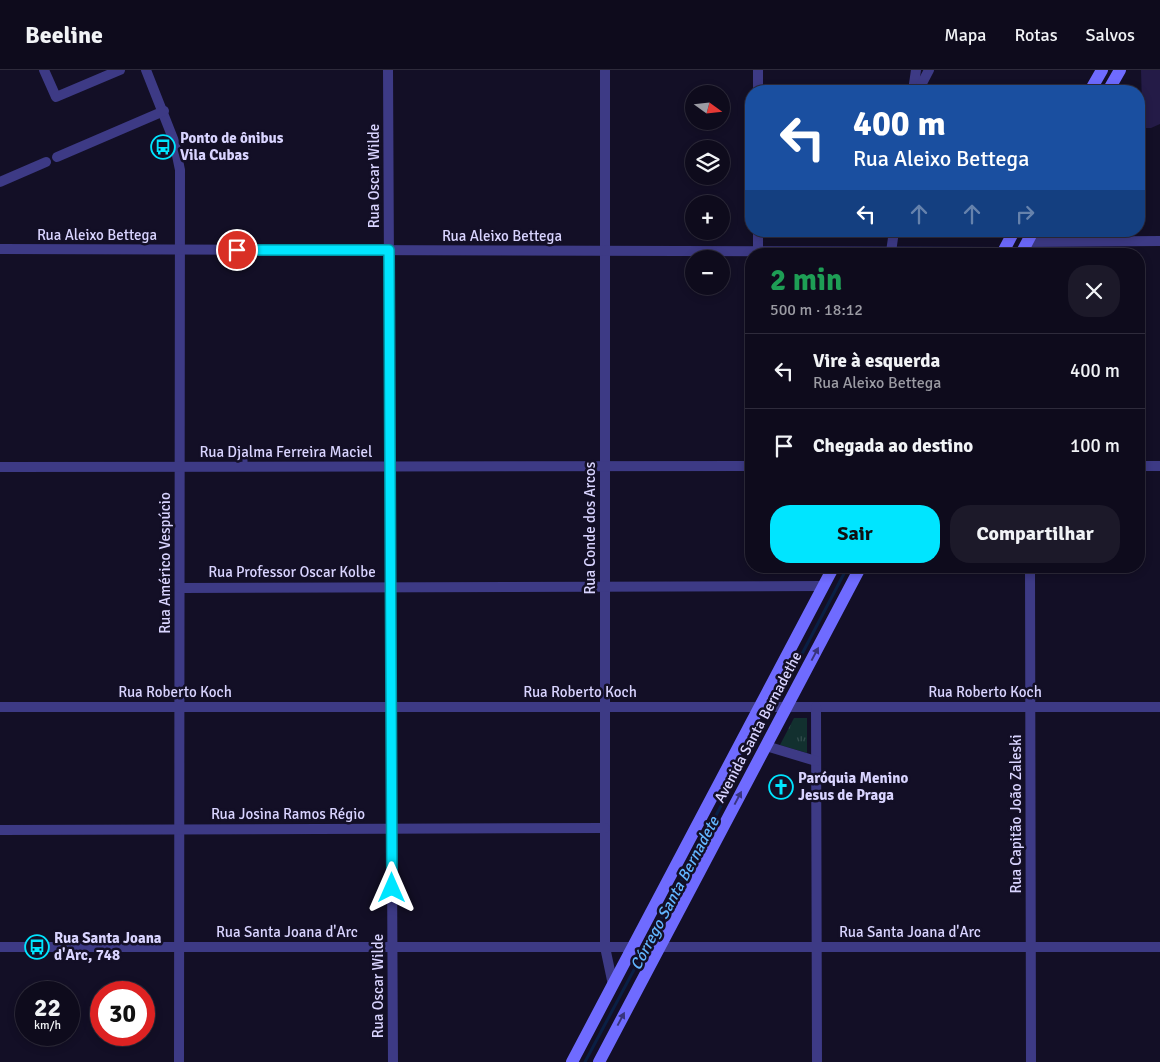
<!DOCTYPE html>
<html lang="pt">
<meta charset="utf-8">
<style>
:root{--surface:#0e0b1c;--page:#1c1929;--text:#f1f3f6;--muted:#9b9ba3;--line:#2e2b3b;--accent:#00e5ff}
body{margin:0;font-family:Signika,sans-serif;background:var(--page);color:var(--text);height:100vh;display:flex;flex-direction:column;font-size:19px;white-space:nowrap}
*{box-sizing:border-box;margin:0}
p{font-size:16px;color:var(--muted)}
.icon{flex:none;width:28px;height:28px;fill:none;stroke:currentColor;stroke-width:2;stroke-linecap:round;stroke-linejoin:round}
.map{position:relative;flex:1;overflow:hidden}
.panel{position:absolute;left:745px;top:178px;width:400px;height:325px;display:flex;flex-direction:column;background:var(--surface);border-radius:20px;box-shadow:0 2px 8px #0003,0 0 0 1px var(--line)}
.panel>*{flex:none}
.guide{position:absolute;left:745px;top:15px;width:400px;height:152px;border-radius:20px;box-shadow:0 2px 8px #0003,0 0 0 1px var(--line);background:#1a4fa0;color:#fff;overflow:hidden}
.needle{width:32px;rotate:105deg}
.tools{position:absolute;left:685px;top:15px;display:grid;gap:10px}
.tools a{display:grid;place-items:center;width:45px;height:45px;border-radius:50%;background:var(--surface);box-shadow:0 2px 8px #0003,0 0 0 1px var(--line);font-size:25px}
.speed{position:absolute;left:15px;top:911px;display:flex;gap:10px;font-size:25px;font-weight:700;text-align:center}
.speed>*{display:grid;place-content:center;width:65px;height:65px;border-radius:50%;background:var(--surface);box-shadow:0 2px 8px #0003,0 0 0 1px var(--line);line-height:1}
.speed small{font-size:12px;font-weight:400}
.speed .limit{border:8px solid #d22;background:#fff;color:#111}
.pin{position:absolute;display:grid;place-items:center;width:42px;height:42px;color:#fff;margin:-21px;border:2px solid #fff;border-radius:50%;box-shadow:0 1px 5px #0007}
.me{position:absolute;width:55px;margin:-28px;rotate:0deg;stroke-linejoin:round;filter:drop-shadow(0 0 4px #0008)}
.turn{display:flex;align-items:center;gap:18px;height:105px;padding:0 25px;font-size:22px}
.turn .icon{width:65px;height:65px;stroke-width:2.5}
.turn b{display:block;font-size:35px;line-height:42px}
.lanes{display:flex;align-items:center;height:48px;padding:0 25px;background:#0003;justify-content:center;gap:25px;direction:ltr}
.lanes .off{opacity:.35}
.round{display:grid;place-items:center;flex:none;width:52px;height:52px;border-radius:20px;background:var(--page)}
.summary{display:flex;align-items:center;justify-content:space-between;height:85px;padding:0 25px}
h1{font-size:30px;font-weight:700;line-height:38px;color:#1e9e55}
.cta{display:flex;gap:10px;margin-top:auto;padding:10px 25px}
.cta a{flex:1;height:58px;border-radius:20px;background:var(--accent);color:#111;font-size:20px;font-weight:700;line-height:58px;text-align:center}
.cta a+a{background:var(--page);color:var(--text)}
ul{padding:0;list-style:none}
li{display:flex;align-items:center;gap:15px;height:75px;padding:0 25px;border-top:1px solid var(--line)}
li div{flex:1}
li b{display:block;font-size:19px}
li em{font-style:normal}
header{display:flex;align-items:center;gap:30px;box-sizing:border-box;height:70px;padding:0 25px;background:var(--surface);border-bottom:1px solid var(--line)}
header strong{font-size:24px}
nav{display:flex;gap:28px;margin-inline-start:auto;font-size:18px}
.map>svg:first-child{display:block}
</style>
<header>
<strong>Beeline</strong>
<nav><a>Mapa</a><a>Rotas</a><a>Salvos</a></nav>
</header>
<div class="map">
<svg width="1160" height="992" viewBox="0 0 1160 992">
<defs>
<pattern id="park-tufts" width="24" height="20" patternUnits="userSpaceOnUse" patternTransform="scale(1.25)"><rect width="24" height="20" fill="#12302f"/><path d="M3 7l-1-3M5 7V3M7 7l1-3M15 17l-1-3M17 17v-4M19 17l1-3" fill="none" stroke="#344d4e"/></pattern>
</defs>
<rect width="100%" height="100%" fill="#130f26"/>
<path fill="url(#park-tufts)" d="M794 648H807V683L780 675Z"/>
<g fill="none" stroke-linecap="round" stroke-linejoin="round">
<g stroke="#0a1f44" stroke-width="3">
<path d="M780 626 848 496"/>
<path d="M585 992 764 655"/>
</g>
</g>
<path fill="#241b47" d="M1141 0H1160V54L1151 58H1139V37H1142Z"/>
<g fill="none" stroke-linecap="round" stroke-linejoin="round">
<path stroke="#3d3a85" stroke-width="5" d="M245 397V380"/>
<g stroke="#3d3a85" stroke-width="10">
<path d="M44 0 56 27 120 0"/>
<path d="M146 0 174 71 180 100 179 992"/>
<path d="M388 0 393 992"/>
<path d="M605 0V877L613 915"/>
<path d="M758 21V0"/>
<path d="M913 21 916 0"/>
<path d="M918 21 929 0"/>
<path d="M57 87 164 41"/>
<path d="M0 112 46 92"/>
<path d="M1028 178 1027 172 1160 171"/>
<path d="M0 179 1003 182"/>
<path d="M891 182 894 161"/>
<path d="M758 184V161"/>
<path d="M1139 396H1160"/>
<path d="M0 397 751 396"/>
<path d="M1030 496 1031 992"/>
<path d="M180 518 824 516"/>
<path d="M0 637H1160"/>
<path d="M816 637 817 992"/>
<path d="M766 676 816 691"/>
<path d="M0 760 605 758"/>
<path d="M0 877H633"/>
<path d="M659 877H1160"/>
</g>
<g stroke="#6f6bff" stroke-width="12">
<path d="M1090 21 1102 0"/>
<path d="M1108 21 1120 0"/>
<path d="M1002 184 1014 161"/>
<path d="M1021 184 1033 161"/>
<path d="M572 992 834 496"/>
<path d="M599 992 861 496"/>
</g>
</g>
<defs><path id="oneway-solid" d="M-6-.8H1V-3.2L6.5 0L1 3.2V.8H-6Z" transform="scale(1.25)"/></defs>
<g fill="#38347d">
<use href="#oneway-solid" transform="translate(815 584) rotate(-62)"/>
<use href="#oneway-solid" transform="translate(738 728) rotate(-62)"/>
<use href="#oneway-solid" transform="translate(621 949) rotate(-62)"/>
</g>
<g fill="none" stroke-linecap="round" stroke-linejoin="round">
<g stroke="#0095a6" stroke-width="12">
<path id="route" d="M237 180H389L392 818"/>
</g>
<use href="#route" stroke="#00e5ff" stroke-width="9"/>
</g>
<defs>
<g id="bus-ring" transform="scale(1.25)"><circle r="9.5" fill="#130f26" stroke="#00e5ff" stroke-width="1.5"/><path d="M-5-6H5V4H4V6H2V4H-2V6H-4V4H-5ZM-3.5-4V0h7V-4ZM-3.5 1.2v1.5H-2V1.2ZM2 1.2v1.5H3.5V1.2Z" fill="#00e5ff"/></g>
<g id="church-ring" transform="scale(1.25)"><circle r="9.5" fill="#130f26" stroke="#00e5ff" stroke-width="1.5"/><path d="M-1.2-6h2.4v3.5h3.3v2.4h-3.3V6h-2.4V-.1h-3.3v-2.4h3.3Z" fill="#00e5ff"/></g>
</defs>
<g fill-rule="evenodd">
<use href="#bus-ring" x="163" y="77"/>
<use href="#church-ring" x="781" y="717"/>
<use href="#bus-ring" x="37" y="877"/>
</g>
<g text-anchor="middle" stroke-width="5" stroke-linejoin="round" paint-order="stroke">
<g font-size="15" font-weight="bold" fill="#d9d4ff" stroke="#130f26" text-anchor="start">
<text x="180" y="73">Ponto de ônibus<tspan x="180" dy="17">Vila Cubas</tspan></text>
<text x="798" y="713">Paróquia Menino<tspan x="798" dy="17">Jesus de Praga</tspan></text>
<text x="54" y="873">Rua Santa Joana<tspan x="54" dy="17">d'Arc, 748</tspan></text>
</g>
<g font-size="15" fill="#d9d4ff" stroke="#130f26">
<text transform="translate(374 106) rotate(-90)" y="5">Rua Oscar Wilde</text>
<text x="97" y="170">Rua Aleixo Bettega</text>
<text x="502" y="171">Rua Aleixo Bettega</text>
<text x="286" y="387">Rua Djalma Ferreira Maciel</text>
<text transform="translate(590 458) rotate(-90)" y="5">Rua Conde dos Arcos</text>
<text transform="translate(165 493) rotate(-90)" y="5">Rua Américo Vespúcio</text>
<text x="292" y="507">Rua Professor Oscar Kolbe</text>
<text x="175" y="627">Rua Roberto Koch</text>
<text x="580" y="627">Rua Roberto Koch</text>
<text x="985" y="627">Rua Roberto Koch</text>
<text transform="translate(758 657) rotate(-62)" y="5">Avenida Santa Bernadethe</text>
<text x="288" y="749">Rua Josina Ramos Régio</text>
<text transform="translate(1016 744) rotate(-90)" y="5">Rua Capitão João Zaleski</text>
<text x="287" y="867">Rua Santa Joana d'Arc</text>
<text x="910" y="867">Rua Santa Joana d'Arc</text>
<text transform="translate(378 916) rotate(-90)" y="5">Rua Oscar Wilde</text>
</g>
<g font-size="16" font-style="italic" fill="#62b6ff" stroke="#130f26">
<text transform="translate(674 823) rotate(-62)" y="6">Córrego Santa Bernadete</text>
</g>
</g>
</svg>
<div class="tools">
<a><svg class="needle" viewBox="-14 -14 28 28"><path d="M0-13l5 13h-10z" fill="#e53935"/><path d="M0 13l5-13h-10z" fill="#9b9ba3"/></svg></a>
<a><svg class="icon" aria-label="layers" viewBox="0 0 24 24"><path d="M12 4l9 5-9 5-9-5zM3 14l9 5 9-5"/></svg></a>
<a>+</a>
<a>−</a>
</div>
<div class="speed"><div>22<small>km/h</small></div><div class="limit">30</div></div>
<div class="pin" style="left:237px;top:180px;background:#d93025"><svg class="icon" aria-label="arrive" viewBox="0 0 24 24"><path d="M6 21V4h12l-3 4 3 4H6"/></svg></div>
<svg class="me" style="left:392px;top:818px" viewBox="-20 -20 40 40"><path d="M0-17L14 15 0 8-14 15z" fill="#00e5ff" stroke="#fff" stroke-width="4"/></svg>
<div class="guide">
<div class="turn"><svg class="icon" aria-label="left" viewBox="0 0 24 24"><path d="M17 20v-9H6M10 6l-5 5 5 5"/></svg><div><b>400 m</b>Rua Aleixo Bettega</div></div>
<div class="lanes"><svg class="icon" aria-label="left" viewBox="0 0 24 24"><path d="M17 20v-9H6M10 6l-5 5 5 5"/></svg><svg class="icon off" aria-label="ahead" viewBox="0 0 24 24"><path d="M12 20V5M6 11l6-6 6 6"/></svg><svg class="icon off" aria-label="ahead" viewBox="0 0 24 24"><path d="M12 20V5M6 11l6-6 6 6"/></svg><svg class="icon off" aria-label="right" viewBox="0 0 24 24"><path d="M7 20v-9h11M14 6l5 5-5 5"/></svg></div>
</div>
<section class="panel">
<div class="summary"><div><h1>2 min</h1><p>500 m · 18:12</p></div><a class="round"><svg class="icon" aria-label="close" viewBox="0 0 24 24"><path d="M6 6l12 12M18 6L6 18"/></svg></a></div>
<ul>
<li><svg class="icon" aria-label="left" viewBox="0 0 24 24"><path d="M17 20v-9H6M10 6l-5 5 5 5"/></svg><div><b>Vire à esquerda</b><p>Rua Aleixo Bettega</p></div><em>400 m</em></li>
<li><svg class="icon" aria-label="arrive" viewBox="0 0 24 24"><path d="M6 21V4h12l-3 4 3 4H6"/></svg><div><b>Chegada ao destino</b></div><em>100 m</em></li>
</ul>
<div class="cta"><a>Sair</a><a>Compartilhar</a></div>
</section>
</div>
